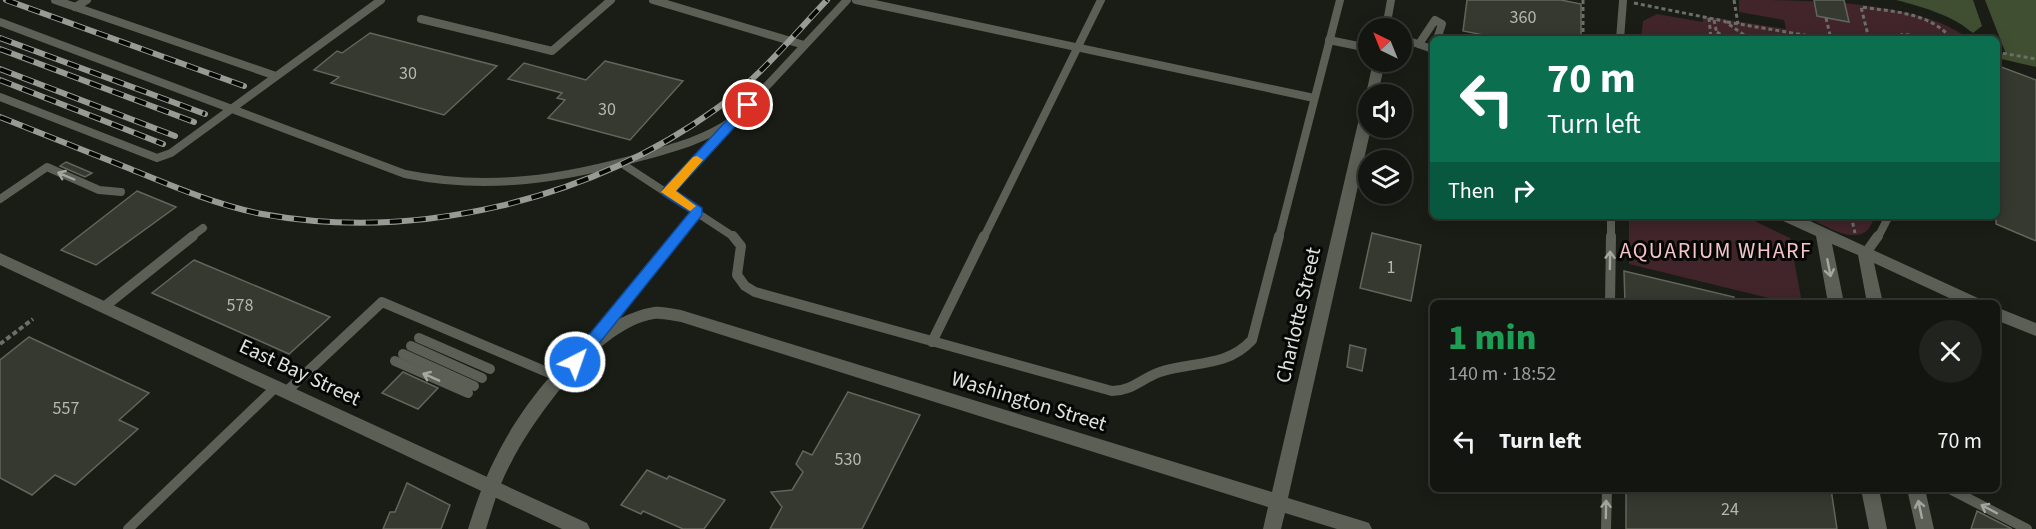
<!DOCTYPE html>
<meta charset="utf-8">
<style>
:root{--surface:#131610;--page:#20231e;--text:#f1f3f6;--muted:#9d9f9f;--line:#323530}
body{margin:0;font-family:"Source Sans 3",sans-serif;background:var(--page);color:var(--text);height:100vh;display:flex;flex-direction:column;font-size:22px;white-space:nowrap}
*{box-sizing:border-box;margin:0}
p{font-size:20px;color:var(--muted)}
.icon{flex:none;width:33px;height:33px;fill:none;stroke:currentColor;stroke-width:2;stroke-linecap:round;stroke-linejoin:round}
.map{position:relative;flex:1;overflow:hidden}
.drawer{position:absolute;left:1430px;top:300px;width:570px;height:192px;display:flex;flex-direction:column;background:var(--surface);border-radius:9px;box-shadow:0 3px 15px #0003,0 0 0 2px var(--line)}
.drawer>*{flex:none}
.top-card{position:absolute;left:1430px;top:36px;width:570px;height:183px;border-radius:9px;box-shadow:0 3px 15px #0003,0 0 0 2px var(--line);background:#0b6e4f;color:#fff;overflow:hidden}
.needle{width:39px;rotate:317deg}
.buttons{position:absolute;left:1358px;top:18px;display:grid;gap:12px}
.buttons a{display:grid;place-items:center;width:54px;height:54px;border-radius:50%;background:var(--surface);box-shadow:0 3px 15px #0003,0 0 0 2px var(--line);font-size:30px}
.pin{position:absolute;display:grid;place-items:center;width:51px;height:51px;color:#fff;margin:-26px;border:3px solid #fff;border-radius:50%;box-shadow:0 2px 6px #0007}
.me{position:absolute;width:66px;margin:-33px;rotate:41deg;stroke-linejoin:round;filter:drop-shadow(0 0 4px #0008)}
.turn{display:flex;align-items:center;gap:21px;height:126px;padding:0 18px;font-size:27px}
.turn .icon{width:78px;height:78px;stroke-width:2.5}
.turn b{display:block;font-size:42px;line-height:51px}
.then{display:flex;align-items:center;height:57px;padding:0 18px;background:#0003;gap:12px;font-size:22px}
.round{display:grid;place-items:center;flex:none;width:63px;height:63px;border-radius:32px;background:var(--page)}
.summary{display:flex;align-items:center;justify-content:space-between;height:102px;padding:0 18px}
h1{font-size:36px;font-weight:800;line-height:45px;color:#1e9e55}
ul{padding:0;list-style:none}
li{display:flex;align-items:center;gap:18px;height:78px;padding:0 18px}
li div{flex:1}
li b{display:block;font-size:22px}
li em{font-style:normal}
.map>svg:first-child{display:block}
</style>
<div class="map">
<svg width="2036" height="529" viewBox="0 0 2036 529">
<rect width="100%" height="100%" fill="#191d15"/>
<g fill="#41252a">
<path d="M1739 0C1805 0 1919 0 1969 39H1641L1643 21 1657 14 1703 22V16L1786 29 1784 20 1739 12Z"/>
<path d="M1629 216H1744L1790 238 1802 303H1789L1629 264Z"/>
<path d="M1806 216H1875C1873 221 1870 229 1865 232 1850 243 1820 223 1806 216Z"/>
</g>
<path fill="#404e31" d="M1896 0H2036V67L1997 58 1996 39H1978C1960 17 1923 7 1896 0Z"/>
<path fill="#191d15" d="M1973 0H1985L2006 54 1997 52 1996 39H1974L1970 34 1944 20 1896 3 1945 17 1973 33 1982 26Z"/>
<g fill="#353930" stroke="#61665c" stroke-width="1.5">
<path d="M1467 0H1561L1581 4V39H1483L1484 35 1463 31Z"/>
<path d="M1814 0H1844L1849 22 1817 16Z"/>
<path d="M370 33 497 66 444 115 331 83 339 77 314 70 337 51 342 53Z"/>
<path d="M605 61 683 81 630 140 548 118 565 100 557 98 562 93 508 79 524 63 586 80Z"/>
<path d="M1996 65 2036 80V241L1996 224Z"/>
<path d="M66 162 92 173 85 177 60 166Z"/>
<path d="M137 191 176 207 96 265 61 250Z"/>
<path d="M1372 233 1421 245 1411 301 1360 288Z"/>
<path d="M194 260 330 317 289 354 152 293Z"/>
<path d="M1624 271 1734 297 1733 303H1625Z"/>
<path d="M29 337 149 393 119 420 138 429 75 485 55 475 32 495 0 478V360Z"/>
<path d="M1350 345 1366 349 1362 371 1347 367Z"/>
<path d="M403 372 438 388 418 409 382 393Z"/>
<path d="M848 392 920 415 862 529H770L782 507 771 492 792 490 803 472 796 464 803 451 812 455Z"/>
<path d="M647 470 667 479 669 476 725 500 704 529H683L643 511 641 514 621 505Z"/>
<path d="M407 483 450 505 441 529H383L390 512H395Z"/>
<path d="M1626 489H1831L1837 529H1626Z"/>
<path d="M1977 511 2012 529H1971Z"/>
</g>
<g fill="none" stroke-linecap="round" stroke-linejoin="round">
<g stroke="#6b6f68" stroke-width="3" stroke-dasharray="4 3" stroke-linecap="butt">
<path d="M1583 0V39"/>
<path d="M1734 0 1738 24"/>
<path d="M1634 3 1724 21 1750 39"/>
<path d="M1709 18 1711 39"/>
<path d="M1826 18 1831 39"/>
<path d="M1714 20 1718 39"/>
<path d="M1727 22 1828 39"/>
<path d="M1717 32 1727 39"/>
<path d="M1869 39 1861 7C1894 12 1929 12 1952 39"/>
<path d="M1893 39 1903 34 1928 39"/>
<path d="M1996 52 2036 59"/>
<path d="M1851 216 1855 233"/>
</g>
<path stroke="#6b6f68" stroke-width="4" stroke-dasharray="5 3" stroke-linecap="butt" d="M0 344 33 319"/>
<g stroke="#5b5f56" stroke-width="8">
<path d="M55 0 276 76"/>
<path d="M653 0 804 45"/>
<path d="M856 0 1314 98"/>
<path d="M75 7 87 0"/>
<path d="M421 19 552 51 611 0"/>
<path d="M0 22 405 174C488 191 564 179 644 156 676 147 706 139 733 120"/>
<path d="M1386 28 1391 0"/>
<path d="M1620 39 1623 1"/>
<path d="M1329 40 1368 48"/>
<path d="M1419 44 1435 20 1442 24 1437 39"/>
<path d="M0 97 157 158 171 153 381 0"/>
<path d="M621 163 734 237"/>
<path d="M668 192 847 0"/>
<path d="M0 199 47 167 99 190 121 192"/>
<path d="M191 237 203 228"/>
<path d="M677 237 698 211"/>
<path d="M984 237 1101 0"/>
<path d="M1279 237 1340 0"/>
<path d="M1611 237V216"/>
<path d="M1878 237 1889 216"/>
</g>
<g stroke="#5b5f56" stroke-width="10">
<path d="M733 236 741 246 737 275 745 286 755 292 1112 391C1132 391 1142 378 1160 372 1193 361 1226 368 1252 340L1279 236"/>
<path d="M1865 254 1878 236"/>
<path d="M1610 303 1611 236"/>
<path d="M104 307 193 236"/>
<path d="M598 336 678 236"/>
<path d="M419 338 490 369"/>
<path d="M932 342 984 236"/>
<path d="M411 346 482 378"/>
<path d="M403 354 474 386"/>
<path d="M395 361 468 393"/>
<path d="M287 391 382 302 561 378"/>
<path d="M1950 489 2027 529"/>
<path d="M128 529 277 386"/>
<path d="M1606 529 1607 489"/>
</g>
<g fill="#5b5f56" fill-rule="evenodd">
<path d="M1401 34 1432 45V53L1401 42Z"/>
<path d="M1373 62H1385L1378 94H1368V97L1366 94Z"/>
<path d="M1368 106V128H1371L1288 498 1363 521 1369 523 1372 529H1337L1285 513 1281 529H1263L1268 507 681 322C672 321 663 318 654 319 600 327 536 415 512 461 500 482 493 506 486 529H468C476 503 485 477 498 453 526 398 590 317 654 307 663 306 672 309 681 310L1272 492 1361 110Z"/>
<path d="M1779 216H1799L1980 299 1983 303H1960L1874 263 1883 303H1867L1858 255 1832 244 1844 303H1828L1816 236 1781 220Z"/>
<path d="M1996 307 2036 323V336L1996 320Z"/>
<path d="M1861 489H1879L1887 529H1869Z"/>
<path d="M1907 489H1925L1934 529H1916Z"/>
</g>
<path fill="#5b5f56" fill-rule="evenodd" d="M0 253 587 523 590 529H562L0 265Z"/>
<g stroke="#989b94" stroke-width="6">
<g id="rail">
<path d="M6 0 244 86"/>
<path d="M0 38 205 114"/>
<path d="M0 49 194 122"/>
<path d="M0 69 175 136"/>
<path d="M0 80 163 144"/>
<path d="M0 117C43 134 85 151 128 168 172 186 216 205 262 214 417 242 589 200 716 109 758 79 792 37 827 0"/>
</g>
</g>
<use href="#rail" stroke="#050704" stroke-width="4" stroke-dasharray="12" stroke-linecap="butt"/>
</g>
<defs><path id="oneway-shaft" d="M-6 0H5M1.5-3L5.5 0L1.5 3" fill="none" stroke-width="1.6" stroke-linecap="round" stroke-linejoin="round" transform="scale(1.5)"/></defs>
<g stroke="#a4a8a0">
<use href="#oneway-shaft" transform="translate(66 176) rotate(-157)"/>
<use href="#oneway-shaft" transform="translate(1610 260) rotate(-89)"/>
<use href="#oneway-shaft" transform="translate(1829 268) rotate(79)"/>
<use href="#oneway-shaft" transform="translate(431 377) rotate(-156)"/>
<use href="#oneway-shaft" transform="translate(1606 509) rotate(-89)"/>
<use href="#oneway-shaft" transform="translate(1920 509) rotate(-102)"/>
<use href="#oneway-shaft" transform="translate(1989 509) rotate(-152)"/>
</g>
<path fill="#1a73e8" stroke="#114b97" stroke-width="1.5" d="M748 101 754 105 752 108 676 191 702 208V215L581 366H570L568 362 570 358 690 212 663 195V189L743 103Z"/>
<path fill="#f59e0b" d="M697 156 703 160 676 191 696 206 690 211 661 192 693 157Z"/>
<g text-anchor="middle" stroke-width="6" stroke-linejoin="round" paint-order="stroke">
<g font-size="18" fill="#b5b8b2">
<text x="1523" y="23">360</text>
<text x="408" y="79">30</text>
<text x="607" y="115">30</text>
<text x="1391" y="273">1</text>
<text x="240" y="311">578</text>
<text x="66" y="414">557</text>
<text x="848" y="465">530</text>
<text x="1730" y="515">24</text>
</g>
<g font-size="21" fill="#e0e3dd" stroke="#050704">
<text transform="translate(1298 315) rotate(-77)" y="7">Charlotte Street</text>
<text transform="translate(300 372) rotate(25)" y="7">East Bay Street</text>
<text transform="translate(1029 401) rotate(17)" y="7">Washington Street</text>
</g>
<g font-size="22" letter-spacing="1.5" fill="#f6c2ca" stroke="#050704">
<text x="1716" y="258">AQUARIUM WHARF</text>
</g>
</g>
</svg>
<div class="buttons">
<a><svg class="needle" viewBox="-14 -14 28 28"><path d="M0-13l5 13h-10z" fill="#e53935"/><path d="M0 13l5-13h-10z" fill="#9d9f9f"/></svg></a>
<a><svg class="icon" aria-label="sound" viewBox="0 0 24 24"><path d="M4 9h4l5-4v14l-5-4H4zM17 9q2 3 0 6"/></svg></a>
<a><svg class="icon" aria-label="layers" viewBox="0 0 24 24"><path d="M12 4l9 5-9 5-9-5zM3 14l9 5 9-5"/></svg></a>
</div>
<div class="pin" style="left:748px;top:105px;background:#d93025"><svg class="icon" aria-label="arrive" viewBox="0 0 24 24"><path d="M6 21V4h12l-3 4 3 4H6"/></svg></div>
<svg class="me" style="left:575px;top:362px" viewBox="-20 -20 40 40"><circle r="17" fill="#1a73e8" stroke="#fff" stroke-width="3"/><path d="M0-11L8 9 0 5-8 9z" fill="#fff"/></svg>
<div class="top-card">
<div class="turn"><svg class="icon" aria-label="left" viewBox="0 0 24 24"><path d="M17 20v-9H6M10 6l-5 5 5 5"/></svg><div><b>70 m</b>Turn left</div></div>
<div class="then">Then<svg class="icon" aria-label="right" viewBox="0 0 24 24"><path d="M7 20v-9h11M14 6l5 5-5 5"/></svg></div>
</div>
<section class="drawer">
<div class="summary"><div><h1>1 min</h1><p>140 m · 18:52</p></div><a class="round"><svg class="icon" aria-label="close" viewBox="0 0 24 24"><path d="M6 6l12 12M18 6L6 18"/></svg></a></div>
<ul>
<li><svg class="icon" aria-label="left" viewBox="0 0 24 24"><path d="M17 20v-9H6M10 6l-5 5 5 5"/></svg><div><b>Turn left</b></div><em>70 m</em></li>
</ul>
</section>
</div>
